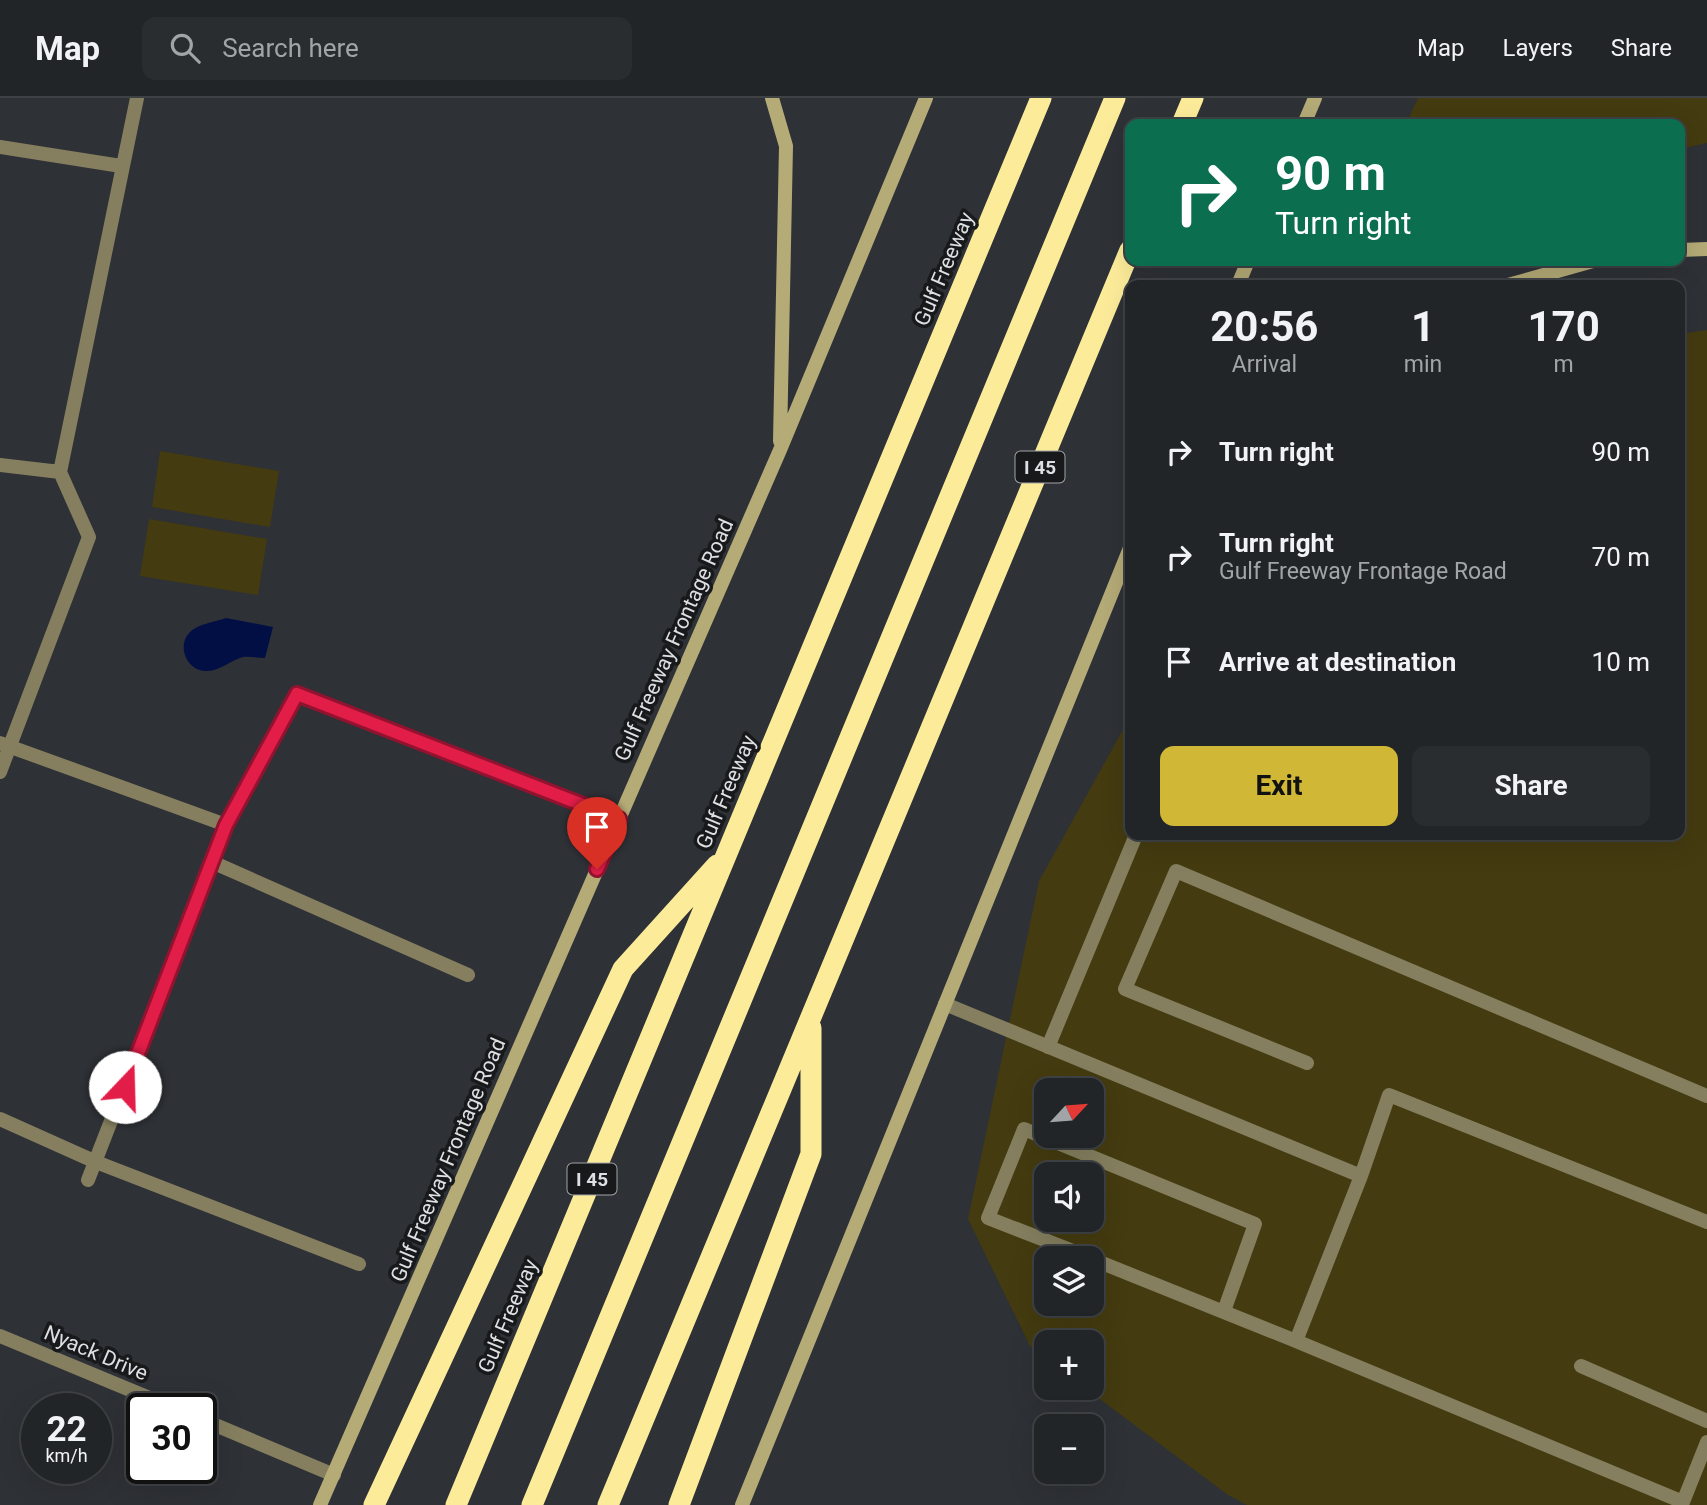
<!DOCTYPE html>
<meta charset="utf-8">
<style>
:root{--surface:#222528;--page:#2a2d30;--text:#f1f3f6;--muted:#a2a5a8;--line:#3f4245;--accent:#d0b736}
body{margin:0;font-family:Roboto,sans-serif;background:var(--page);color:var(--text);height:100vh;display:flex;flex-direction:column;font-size:26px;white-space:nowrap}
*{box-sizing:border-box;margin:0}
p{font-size:23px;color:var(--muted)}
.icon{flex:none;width:38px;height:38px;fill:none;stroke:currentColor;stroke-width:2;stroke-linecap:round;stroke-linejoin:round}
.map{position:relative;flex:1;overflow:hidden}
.sheet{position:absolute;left:1125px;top:182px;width:560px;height:560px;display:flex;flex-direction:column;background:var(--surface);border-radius:14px;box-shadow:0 7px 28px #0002,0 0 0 2px var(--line)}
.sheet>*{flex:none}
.guide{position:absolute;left:1125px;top:21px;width:560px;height:147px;border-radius:14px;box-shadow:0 7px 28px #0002,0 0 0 2px var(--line);background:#0b6e4f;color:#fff;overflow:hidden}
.needle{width:46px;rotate:64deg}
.buttons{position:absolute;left:1034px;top:980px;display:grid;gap:14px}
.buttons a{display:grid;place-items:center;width:70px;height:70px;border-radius:14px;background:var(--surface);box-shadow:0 7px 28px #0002,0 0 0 2px var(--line);font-size:35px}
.speed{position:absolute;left:21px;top:1295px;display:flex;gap:14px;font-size:35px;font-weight:700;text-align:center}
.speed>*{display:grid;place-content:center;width:91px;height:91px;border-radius:50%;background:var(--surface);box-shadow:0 7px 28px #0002,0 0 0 2px var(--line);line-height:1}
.speed small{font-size:18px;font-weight:400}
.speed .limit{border:4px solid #111;border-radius:10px;background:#fff;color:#111}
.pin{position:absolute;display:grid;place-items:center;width:60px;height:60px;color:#fff;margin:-72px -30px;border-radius:50% 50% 50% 0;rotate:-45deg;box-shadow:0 0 7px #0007}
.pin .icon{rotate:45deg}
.me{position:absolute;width:77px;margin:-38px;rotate:21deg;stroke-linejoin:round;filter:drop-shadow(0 0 5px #0008)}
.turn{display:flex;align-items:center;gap:24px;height:147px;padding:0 35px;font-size:32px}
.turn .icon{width:91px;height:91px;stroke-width:2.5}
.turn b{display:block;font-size:49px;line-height:60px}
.eta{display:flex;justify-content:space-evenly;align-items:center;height:119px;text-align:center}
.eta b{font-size:42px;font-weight:700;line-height:49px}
.cta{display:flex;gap:14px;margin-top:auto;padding:14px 35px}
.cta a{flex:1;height:80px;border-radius:14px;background:var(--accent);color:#111;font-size:28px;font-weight:700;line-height:80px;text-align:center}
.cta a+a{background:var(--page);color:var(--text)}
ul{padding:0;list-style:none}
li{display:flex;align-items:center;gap:21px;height:105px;padding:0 35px}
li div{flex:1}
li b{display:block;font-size:26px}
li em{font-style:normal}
header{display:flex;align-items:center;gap:42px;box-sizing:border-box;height:98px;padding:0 35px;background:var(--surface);border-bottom:2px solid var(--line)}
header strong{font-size:33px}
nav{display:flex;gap:38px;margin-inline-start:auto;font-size:24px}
.search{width:490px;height:63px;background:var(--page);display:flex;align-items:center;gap:18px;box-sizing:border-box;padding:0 24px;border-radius:14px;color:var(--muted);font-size:26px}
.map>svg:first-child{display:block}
.green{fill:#443b10;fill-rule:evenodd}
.water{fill:#010f45}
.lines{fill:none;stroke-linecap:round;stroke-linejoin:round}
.lane{stroke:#857f5f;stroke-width:14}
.street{stroke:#857f5f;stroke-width:14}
.secondary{stroke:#b5ab77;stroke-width:14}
.highway{stroke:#fcec9a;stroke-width:21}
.route-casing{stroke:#92132f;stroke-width:18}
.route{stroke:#e11d48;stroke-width:12}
.labels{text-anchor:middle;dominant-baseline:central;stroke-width:7;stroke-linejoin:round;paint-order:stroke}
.shield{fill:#17191b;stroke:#a2a4a7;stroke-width:2}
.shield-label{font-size:19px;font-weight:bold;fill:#dddfe3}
.street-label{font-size:21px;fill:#dddfe3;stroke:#17191b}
</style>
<header>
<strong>Map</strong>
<div class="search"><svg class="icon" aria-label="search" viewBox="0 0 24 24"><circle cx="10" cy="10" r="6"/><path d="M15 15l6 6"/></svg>Search here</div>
<nav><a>Map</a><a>Layers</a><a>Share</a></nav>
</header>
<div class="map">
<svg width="1707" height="1407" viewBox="0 0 1707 1407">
<rect width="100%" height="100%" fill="#2e3136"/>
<!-- green -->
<path class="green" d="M1418 0H1707V45L1680 51V26H1406Z
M1707 232V1407H1247L1228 1397 1085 1290H1092V1244H1046V1260L1030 1248 968 1121 1039 783 1130 619V737H1680V236ZM1046 992H1092V1038H1046ZM1046 1076H1092V1122H1046ZM1046 1160H1092V1206H1046Z
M160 353 279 373 270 429 152 409Z
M149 421 267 441 258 497 140 478Z"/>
<!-- water -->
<path class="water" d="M226 520 273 529 265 560C258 560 250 558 243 559 231 562 220 573 207 573 187 574 176 548 190 534 198 526 215 524 226 520Z"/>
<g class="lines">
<!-- lane -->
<path class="lane" d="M0 49 121 68
M0 367 60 374
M0 645 226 727
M0 674 89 439 60 374 137 0
M212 764 468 877
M945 906 1361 1078 1296 1243 1092 1161
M1048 949 1136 737
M1307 965 1125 891 1176 773 1707 998
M0 1021 96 1064 359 1166
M1361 1078 1389 997 1707 1124
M1091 1160 988 1120 1024 1031 1255 1126 1224 1213
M1296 1243 1683 1404 1707 1344
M1581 1268 1707 1323"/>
<!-- street -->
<path class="street" d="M88 1082 226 727 297 596 619 721
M0 1238 176 1311
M201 1321 334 1377"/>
<!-- secondary -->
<path class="secondary" d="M772 0 786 48 780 343
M1304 26 1315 0
M1680 152 1707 151
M1238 187 1248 163
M1508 187 1593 163
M320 1407 780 352 926 0
M742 1407 1130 450"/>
<!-- highway -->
<path class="highway" d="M1182 26 1193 0
M374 1407 623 871 717 767
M456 1407 1041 0
M532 1407 1115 0
M608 1407 1130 152
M679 1407 811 1056V930"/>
</g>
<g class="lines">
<!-- route casing -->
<g class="route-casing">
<path id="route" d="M125 989 226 727 297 596 619 721 597 771"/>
</g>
<!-- route -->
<use href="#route" class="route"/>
</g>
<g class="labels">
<!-- shield labels -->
<g class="shield">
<rect x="1015.5" y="353.5" width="49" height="31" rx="5"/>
<rect x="567.5" y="1065.5" width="49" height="31" rx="5"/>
</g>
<g class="shield-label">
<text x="1040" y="369">I 45</text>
<text x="592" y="1081">I 45</text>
</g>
<!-- street labels -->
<g class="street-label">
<text transform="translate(944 171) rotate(-67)">Gulf Freeway</text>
<text transform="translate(674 542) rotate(-66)">Gulf Freeway Frontage Road</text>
<text transform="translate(726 694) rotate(-67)">Gulf Freeway</text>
<text transform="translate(448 1062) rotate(-67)">Gulf Freeway Frontage Road</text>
<text transform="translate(508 1218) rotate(-67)">Gulf Freeway</text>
<text transform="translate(96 1255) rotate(23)">Nyack Drive</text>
</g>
</g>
</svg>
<div class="buttons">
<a><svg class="needle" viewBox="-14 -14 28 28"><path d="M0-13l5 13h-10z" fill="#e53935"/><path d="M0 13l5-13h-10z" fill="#a2a5a8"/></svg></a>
<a><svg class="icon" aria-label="sound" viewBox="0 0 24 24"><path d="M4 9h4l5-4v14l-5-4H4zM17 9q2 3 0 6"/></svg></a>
<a><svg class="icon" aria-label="layers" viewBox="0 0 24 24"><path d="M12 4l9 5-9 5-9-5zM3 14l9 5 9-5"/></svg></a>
<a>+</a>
<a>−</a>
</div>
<div class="speed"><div>22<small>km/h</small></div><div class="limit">30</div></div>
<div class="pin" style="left:597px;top:771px;background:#d93025"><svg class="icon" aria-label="arrive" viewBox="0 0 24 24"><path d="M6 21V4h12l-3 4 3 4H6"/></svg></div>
<svg class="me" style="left:125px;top:989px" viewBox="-20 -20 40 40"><circle r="19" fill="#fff"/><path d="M0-13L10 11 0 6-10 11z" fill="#e11d48"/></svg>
<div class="guide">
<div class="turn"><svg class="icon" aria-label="right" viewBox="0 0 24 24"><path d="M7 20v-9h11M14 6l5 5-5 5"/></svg><div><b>90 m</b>Turn right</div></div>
</div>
<section class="sheet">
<div class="eta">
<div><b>20:56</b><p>Arrival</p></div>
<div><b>1</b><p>min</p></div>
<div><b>170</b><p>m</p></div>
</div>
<ul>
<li><svg class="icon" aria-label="right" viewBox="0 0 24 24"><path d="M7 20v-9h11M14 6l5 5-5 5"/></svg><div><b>Turn right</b></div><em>90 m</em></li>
<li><svg class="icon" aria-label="right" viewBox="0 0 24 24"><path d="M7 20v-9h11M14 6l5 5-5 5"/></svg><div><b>Turn right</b><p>Gulf Freeway Frontage Road</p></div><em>70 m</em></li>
<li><svg class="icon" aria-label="arrive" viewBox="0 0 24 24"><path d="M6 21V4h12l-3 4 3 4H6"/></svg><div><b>Arrive at destination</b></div><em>10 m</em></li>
</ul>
<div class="cta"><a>Exit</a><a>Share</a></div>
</section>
</div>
